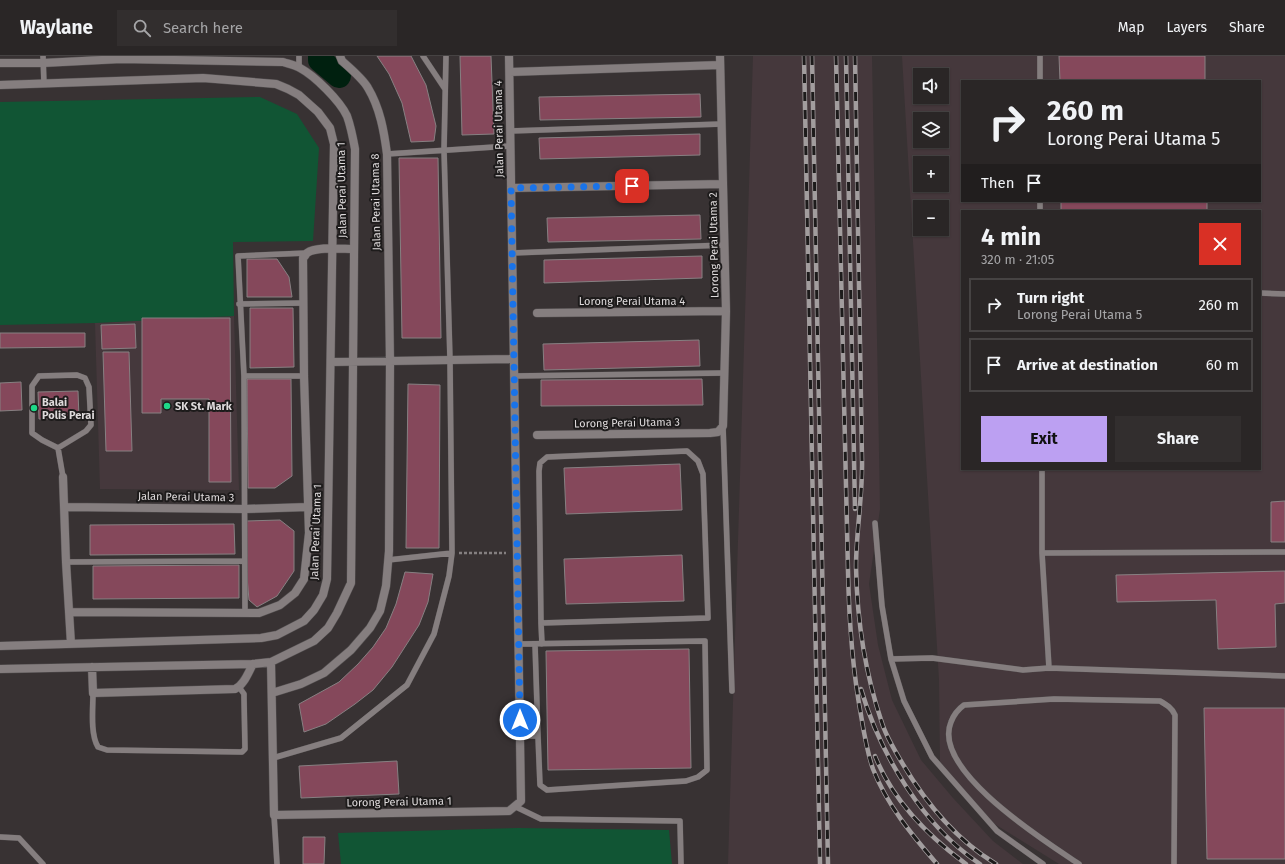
<!DOCTYPE html>
<meta charset="utf-8">
<style>
:root{--surface:#2a2626;--page:#322e2e;--text:#f1f3f6;--muted:#a5a5a7;--line:#464343;--accent:#bca0f2}
body{margin:0;font-family:"Fira Sans",sans-serif;background:var(--page);color:var(--text);height:100vh;display:flex;flex-direction:column;font-size:15px;white-space:nowrap}
*{box-sizing:border-box;margin:0}
p{font-size:13px;color:var(--muted)}
.icon{flex:none;width:22px;height:22px;fill:none;stroke:currentColor;stroke-width:2;stroke-linecap:round;stroke-linejoin:round}
.map{position:relative;flex:1;overflow:hidden}
.panel{position:absolute;left:961px;top:154px;width:300px;height:260px;display:flex;flex-direction:column;background:var(--surface);border-radius:0px;box-shadow:0 1px 3px #0004,0 0 0 1px var(--line)}
.panel>*{flex:none}
.hud{position:absolute;left:961px;top:24px;width:300px;height:122px;border-radius:0px;box-shadow:0 1px 3px #0004,0 0 0 1px var(--line);background:#2a2626;color:var(--text);overflow:hidden}
.tools{position:absolute;left:913px;top:12px;display:grid;gap:8px}
.tools a{display:grid;place-items:center;width:36px;height:36px;border-radius:0px;background:var(--surface);box-shadow:0 1px 3px #0004,0 0 0 1px var(--line);font-size:20px}
.pin{position:absolute;display:grid;place-items:center;width:34px;height:34px;color:#fff;margin:-17px;border-radius:8px;box-shadow:0 2px 6px #0006}
.me{position:absolute;width:44px;margin:-22px;rotate:0deg;stroke-linejoin:round;filter:drop-shadow(0 0 3px #0008)}
.turn{display:flex;align-items:center;gap:14px;height:84px;padding:0 20px;font-size:18px}
.turn .icon{width:52px;height:52px;stroke-width:2.5}
.turn b{display:block;font-size:28px;line-height:34px}
.then{display:flex;align-items:center;height:38px;padding:0 20px;background:#0003;gap:8px;font-size:15px}
.round{display:grid;place-items:center;flex:none;width:42px;height:42px;border-radius:0px;background:var(--page)}
.overview{display:flex;align-items:center;justify-content:space-between;height:68px;padding:0 20px}
h1{font-size:24px;font-weight:700;line-height:30px}
.primary-button{display:flex;gap:8px;margin-top:auto;padding:8px 20px}
.primary-button a{flex:1;height:46px;border-radius:0px;background:var(--accent);color:#111;font-size:16px;font-weight:700;line-height:46px;text-align:center}
.primary-button a+a{background:var(--page);color:var(--text)}
ul{padding:0;list-style:none}
li{display:flex;align-items:center;gap:12px;height:54px;margin:0 8px 6px;padding:0 12px;border:2px solid var(--line);border-radius:0px}
li div{flex:1}
li b{display:block;font-size:15px}
li em{font-style:normal}
header{display:flex;align-items:center;gap:24px;box-sizing:border-box;height:56px;padding:0 20px;background:var(--surface);border-bottom:1px solid var(--line)}
header strong{font-size:19px}
nav{display:flex;gap:22px;margin-inline-start:auto;font-size:14px}
.search{width:280px;height:36px;background:var(--page);display:flex;align-items:center;gap:10px;box-sizing:border-box;padding:0 14px;border-radius:0px;color:var(--muted);font-size:15px}
.map>svg:first-child{display:block}
.built{fill:#45383c;fill-rule:evenodd}
.green{fill:#115534}
.lines{fill:none;stroke-linecap:round;stroke-linejoin:round}
.river{stroke:#00200f;stroke-width:24}
.building{fill:#85485b;stroke:#878082}
.service-casing{stroke:#545051;stroke-width:6}
.minor-casing{stroke:#545051;stroke-width:9}
.path{stroke:#847f80;stroke-width:2.5;stroke-dasharray:3 2;stroke-linecap:butt}
.service{stroke:#857e7f;stroke-width:5.5}
.minor{stroke:#857e7f;stroke-width:8}
.rail-casing{stroke:#a29d9e;stroke-width:4.5}
.rail{stroke:#1d1b1b;stroke-width:3;stroke-dasharray:9;stroke-linecap:butt}
.route{stroke:#1a73e8;stroke-width:7;stroke-dasharray:0 12.6}
.poi-dot{fill:#1ed888;stroke:#1d1b1b;stroke-width:1.5}
.labels{text-anchor:middle;dominant-baseline:central;stroke-width:4;stroke-linejoin:round;paint-order:stroke}
.street-label{font-size:11px;fill:#dedadb;stroke:#1d1b1b}
.poi-label{font-size:11px;font-weight:bold;fill:#dedadb;stroke:#1d1b1b;text-anchor:start}
</style>
<header>
<strong>Waylane</strong>
<div class="search"><svg class="icon" aria-label="search" viewBox="0 0 24 24"><circle cx="10" cy="10" r="6"/><path d="M15 15l6 6"/></svg>Search here</div>
<nav><a>Map</a><a>Layers</a><a>Share</a></nav>
</header>
<div class="map">
<svg width="1285" height="808" viewBox="0 0 1285 808">
<rect width="100%" height="100%" fill="#383233"/>
<!-- built -->
<path class="built" d="M753 0H872L880 453 869 528 878 589 892 644 921 704 953 742 993 785 1023 808H728Z
M902 0H1285V808H1059L993 767 940 707 939 624ZM920 19H942V41H920ZM962 25H1260V145H962ZM920 63H942V85H920ZM920 107H942V129H920ZM920 151H942V173H920ZM962 155H1260V413H962Z
M234 260 239 434 100 433 95 267Z"/>
<!-- green -->
<path class="green" d="M260 41 297 58 319 92 313 185 233 186 234 260 95 267 0 269V46Z
M518 772 669 774 672 808H341L338 777Z"/>
<g class="lines">
<!-- river -->
<path class="river" d="M320 0V4L339 20"/>
</g>
<!-- building -->
<path class="building" d="M377 0H411L426 29 436 70 434 85 411 86 402 47 389 18Z
M460 0H491L494 78 462 79Z
M1059 0H1205V25H1060Z
M700 38 701 61 540 64 539 41Z
M700 78V99L540 103 539 82Z
M399 102H438L441 282H402Z
M1061 145H1207V155H1061Z
M700 159 701 183 548 186 547 162Z
M702 200V222L544 227V204Z
M247 203H277L289 221 292 241H247Z
M250 252H293L294 311 250 312Z
M142 262H230L231 426H209V343H161V357H142Z
M135 268 136 292 102 293 101 269Z
M0 277H85V291L0 292Z
M699 284 700 310 544 314 543 288Z
M103 296H129L132 395H106Z
M247 323H291L292 420 275 432H248Z
M702 323 703 349 541 350V324Z
M21 326 22 354 0 355V327Z
M408 328 440 329 439 492H406Z
M78 335 79 362 39 363 38 336Z
M680 408 682 454 566 458 564 412Z
M1285 445V486H1271V446Z
M280 464 294 475V515L277 540 257 551 249 544 246 509V465Z
M234 468 235 498 90 499V469Z
M682 499 684 545 566 548 564 503Z
M239 509V542L93 543V510Z
M1285 515V547L1275 548 1276 591 1218 593 1216 544 1117 546 1116 519Z
M405 516 433 518 428 546 419 569 392 611 373 634 355 648 326 668 304 676 299 648 339 626 358 608 373 591 386 572 396 548Z
M689 593 691 712 548 714 546 595Z
M1204 652H1285V803H1207Z
M397 705 399 738 301 742 299 710Z
M303 781H325L324 808H303Z"/>
<g class="lines">
<!-- service casing -->
<g class="service-casing">
<path id="service" d="M43 0 44 28
M423 0 445 33
M1040 0V25
M299 11V0
M510 75 722 68
M387 98 511 90
M1040 145V155
M512 197 725 189
M1260 237 1285 238
M239 248 304 247
M77 319 85 322 89 331 91 369 86 375 58 392 42 384 32 377V330L39 320Z
M244 320H304
M514 320 724 317
M723 370 732 635
M58 392 63 421
M875 467 882 550 891 603 904 645 932 701 997 775 1043 808
M1042 497 1285 496
M388 504 452 497
M66 506 244 505
M245 557 244 320 238 200 307 197
M541 567 708 562 703 418 698 405 687 395 547 401 540 407 539 415 541 567 542 588
M519 588 705 585 707 714 698 721 686 725 547 734 540 729 538 680
M891 603 932 602 1023 614 1049 612 1042 497V413
M1049 612 1285 620
M93 637C93 652 90 678 98 691L107 694 242 696 245 693 244 642V638L239 631
M520 680H538L535 588
M273 702 341 682 407 629 434 578 449 520 452 497 450 304 444 94 446 0
M514 750 541 763 680 765 681 808
M274 759 277 808
M0 781 19 782 43 808
M1079 808C1045 785 931 714 951 666 954 658 957 654 964 649L1054 643 1160 645C1167 649 1172 652 1175 659L1174 808"/>
</g>
<!-- minor casing -->
<g class="minor-casing">
<path id="minor" d="M0 7H43L121 3 283 6C289 8 295 9 300 12 315 20 340 45 347 60 351 71 353 82 355 93L351 527 337 557 328 572 314 585 271 606 253 608 0 613
M510 16 720 9
M0 29 203 22 276 28 288 33 299 39 318 56 330 72 334 88 327 523 323 539 314 554 304 565 277 579 261 582 0 590
M511 132 723 128
M537 257 726 255
M331 306 514 303
M537 379 710 377 718 376 723 370 726 255 720 0
M63 421 66 506 71 588
M65 451 244 453 308 451
M69 556 259 557 280 549 295 537 304 523 309 477 304 320 303 202C304 202 306 198 307 197 316 190 342 193 354 193
M271 606 274 759 509 755 521 745 509 0
M92 611 93 637 235 633C244 629 248 617 253 608
M272 637 301 628 324 617 351 594 370 572 380 555 386 530 389 495 390 306 387 98C384 75 380 52 368 32 363 23 350 12 342 5L340 0"/>
</g>
<!-- path -->
<path class="path" d="M459 497H506"/>
<!-- service -->
<use href="#service" class="service"/>
<!-- minor -->
<use href="#minor" class="minor"/>
<!-- rail casing -->
<g class="rail-casing">
<path id="rail" d="M804 0 820 808
M812 0 828 808
M836 0 848 515C849 563 852 611 861 659 864 677 867 696 873 713 887 749 912 779 937 808
M846 0 855 453
M855 0C857 134 860 269 862 403 863 439 856 475 856 511 857 563 865 617 882 667 886 680 894 693 901 705 925 746 955 783 996 808
M861 633C880 698 923 770 980 808
M875 700C893 745 928 780 966 808"/>
</g>
<!-- rail -->
<use href="#rail" class="rail"/>
</g>
<g class="lines">
<!-- route -->
<path class="route" d="M520 664 511 132 632 130"/>
</g>
<!-- markers -->
<g class="poi-dot">
<circle cx="167" cy="350" r="4"/>
<circle cx="34" cy="352" r="4"/>
</g>
<g class="labels">
<!-- street labels -->
<g class="street-label">
<text transform="translate(499 73) rotate(-91)">Jalan Perai Utama 4</text>
<text transform="translate(342 134) rotate(-91)">Jalan Perai Utama 1</text>
<text transform="translate(376 146) rotate(-91)">Jalan Perai Utama 8</text>
<text transform="translate(714 189) rotate(-91)">Lorong Perai Utama 2</text>
<text x="632" y="245">Lorong Perai Utama 4</text>
<text transform="translate(627 367) rotate(-1)">Lorong Perai Utama 3</text>
<text transform="translate(186 441) rotate(1)">Jalan Perai Utama 3</text>
<text transform="translate(316 476) rotate(-88)">Jalan Perai Utama 1</text>
<text transform="translate(399 746) rotate(-1)">Lorong Perai Utama 1</text>
</g>
<!-- poi labels -->
<g class="poi-label">
<text x="42" y="346">Balai<tspan x="42" dy="13">Polis Perai</tspan></text>
<text x="175" y="350">SK St. Mark</text>
</g>
</g>
</svg>
<div class="tools">
<a><svg class="icon" aria-label="sound" viewBox="0 0 24 24"><path d="M4 9h4l5-4v14l-5-4H4zM17 9q2 3 0 6"/></svg></a>
<a><svg class="icon" aria-label="layers" viewBox="0 0 24 24"><path d="M12 4l9 5-9 5-9-5zM3 14l9 5 9-5"/></svg></a>
<a>+</a>
<a>−</a>
</div>
<div class="pin" style="left:632px;top:130px;background:#d93025"><svg class="icon" aria-label="arrive" viewBox="0 0 24 24"><path d="M6 21V4h12l-3 4 3 4H6"/></svg></div>
<svg class="me" style="left:520px;top:664px" viewBox="-20 -20 40 40"><circle r="17" fill="#1a73e8" stroke="#fff" stroke-width="3"/><path d="M0-11L8 9 0 5-8 9z" fill="#fff"/></svg>
<div class="hud">
<div class="turn"><svg class="icon" aria-label="right" viewBox="0 0 24 24"><path d="M7 20v-9h11M14 6l5 5-5 5"/></svg><div><b>260 m</b>Lorong Perai Utama 5</div></div>
<div class="then">Then<svg class="icon" aria-label="arrive" viewBox="0 0 24 24"><path d="M6 21V4h12l-3 4 3 4H6"/></svg></div>
</div>
<section class="panel">
<div class="overview"><div><h1>4 min</h1><p>320 m · 21:05</p></div><a class="round" style="background:#d93025;color:#fff"><svg class="icon" aria-label="close" viewBox="0 0 24 24"><path d="M6 6l12 12M18 6L6 18"/></svg></a></div>
<ul>
<li><svg class="icon" aria-label="right" viewBox="0 0 24 24"><path d="M7 20v-9h11M14 6l5 5-5 5"/></svg><div><b>Turn right</b><p>Lorong Perai Utama 5</p></div><em>260 m</em></li>
<li><svg class="icon" aria-label="arrive" viewBox="0 0 24 24"><path d="M6 21V4h12l-3 4 3 4H6"/></svg><div><b>Arrive at destination</b></div><em>60 m</em></li>
</ul>
<div class="primary-button"><a>Exit</a><a>Share</a></div>
</section>
</div>
